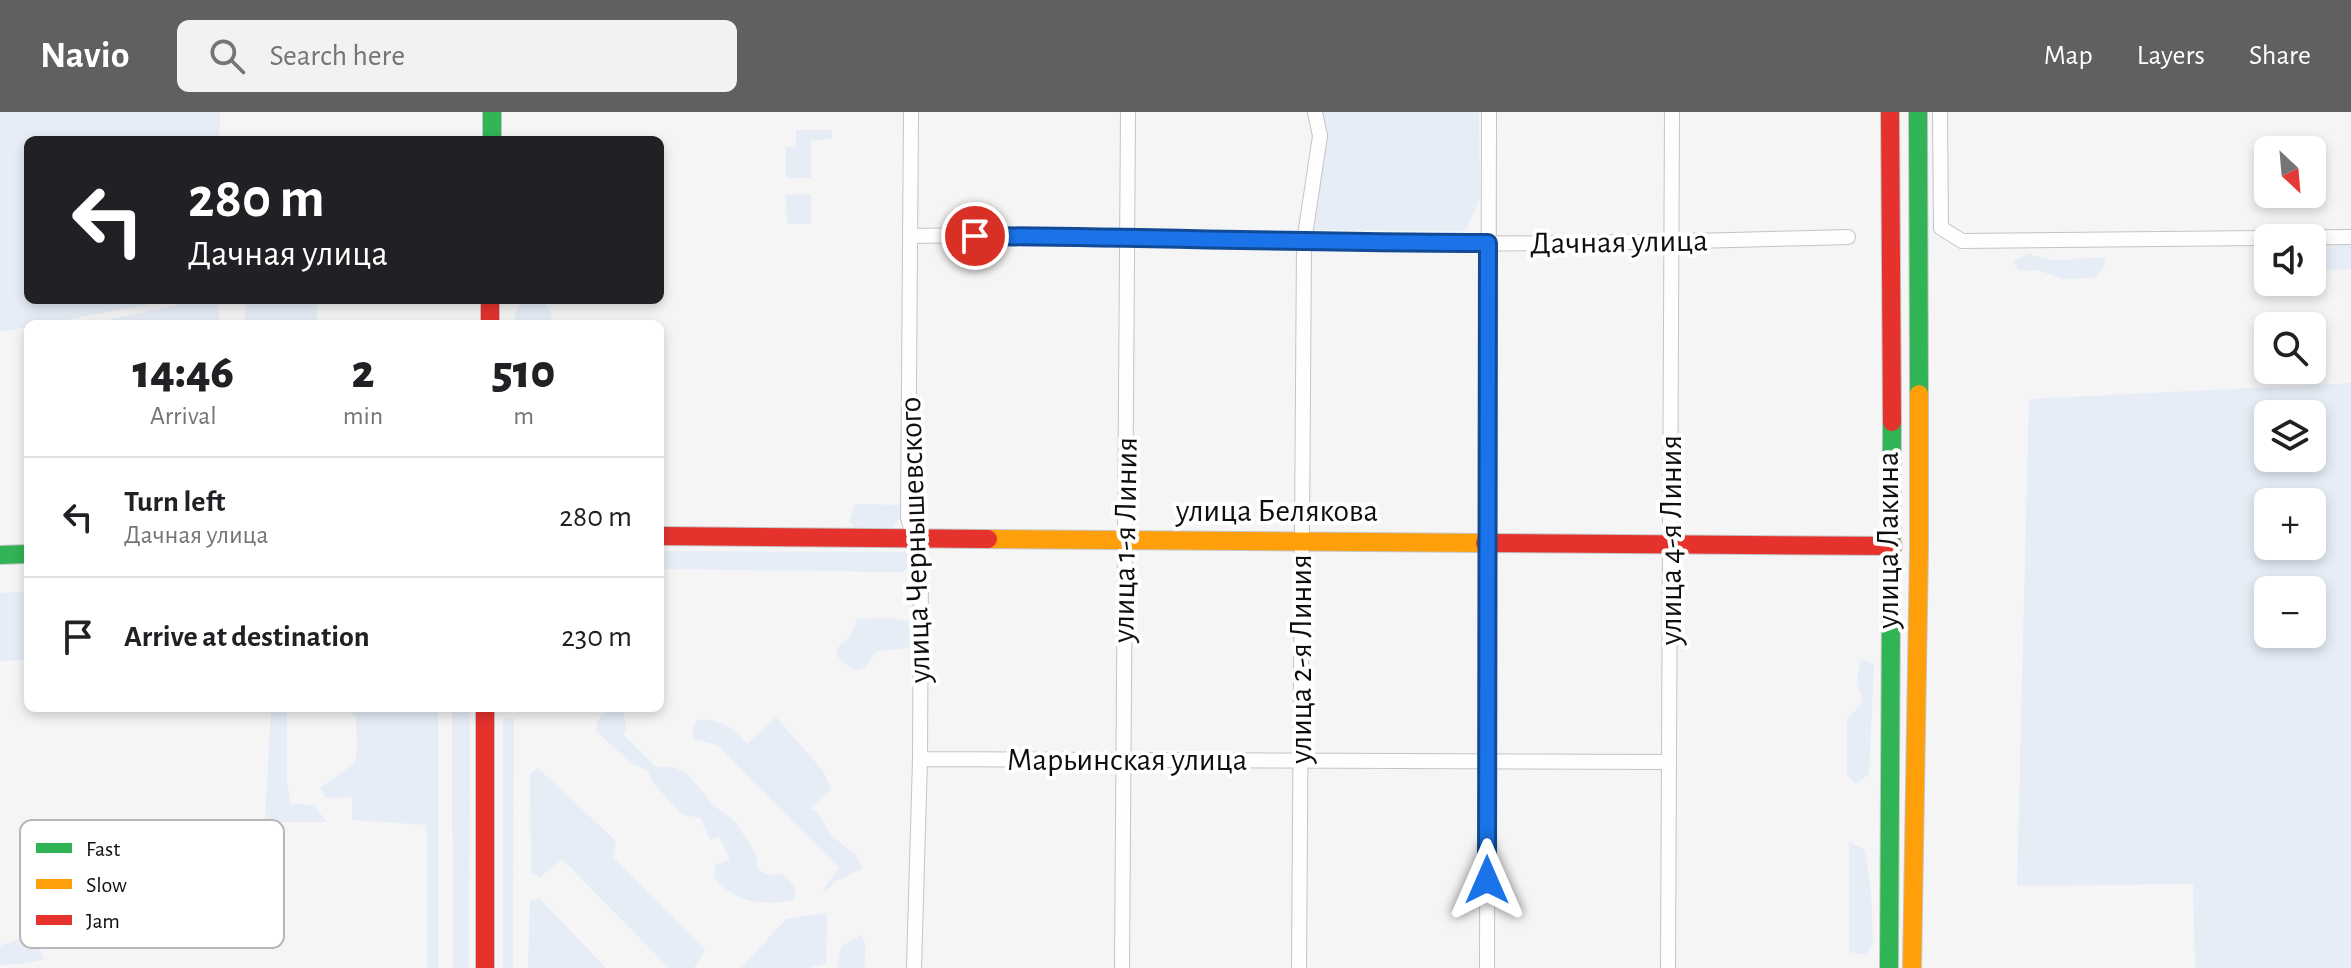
<!DOCTYPE html>
<meta charset="utf-8">
<style>
:root{--surface:#fff;--page:#f2f2f2;--text:#202124;--muted:#757577;--line:#e0e0e0;--accent:#606060}
body{margin:0;font-family:"Alegreya Sans",sans-serif;background:var(--page);color:var(--text);height:100vh;display:flex;flex-direction:column;font-size:30px;white-space:nowrap}
*{box-sizing:border-box;margin:0}
p{font-size:26px;color:var(--muted)}
.icon{flex:none;width:44px;height:44px;fill:none;stroke:currentColor;stroke-width:2;stroke-linecap:round;stroke-linejoin:round}
.map{position:relative;flex:1;overflow:hidden}
.details{position:absolute;left:24px;top:208px;width:640px;height:392px;display:flex;flex-direction:column;background:var(--surface);border-radius:12px;box-shadow:0 4px 12px #0003}
.details>*{flex:none}
.guide{position:absolute;left:24px;top:24px;width:640px;height:168px;border-radius:12px;box-shadow:0 4px 12px #0003;background:#202124;color:#fff;overflow:hidden}
.needle{width:52px;rotate:154deg}
.fabs{position:absolute;left:2254px;top:24px;display:grid;gap:16px}
.fabs a{display:grid;place-items:center;width:72px;height:72px;border-radius:12px;background:var(--surface);box-shadow:0 4px 12px #0003;font-size:40px}
.pin{position:absolute;display:grid;place-items:center;width:68px;height:68px;color:#fff;margin:-34px;border:4px solid #fff;border-radius:50%;box-shadow:0 2px 8px #0007}
.me{position:absolute;width:88px;margin:-44px;rotate:0deg;stroke-linejoin:round;filter:drop-shadow(0 0 6px #0008)}
.turn{display:flex;align-items:center;gap:28px;height:168px;padding:0 32px;font-size:36px}
.turn .icon{width:104px;height:104px;stroke-width:2.5}
.turn b{display:block;font-size:56px;line-height:68px}
.eta{display:flex;justify-content:space-evenly;align-items:center;height:136px;text-align:center}
.eta b{font-size:48px;font-weight:800;line-height:56px}
ul{padding:0;list-style:none}
li{display:flex;align-items:center;gap:24px;height:120px;padding:0 32px;border-top:2px solid var(--line)}
li div{flex:1}
li b{display:block;font-size:30px}
li em{font-style:normal}
header{display:flex;align-items:center;gap:48px;box-sizing:border-box;height:112px;padding:0 40px;background:var(--accent);color:#fff}
header strong{font-size:38px}
nav{display:flex;gap:44px;margin-inline-start:auto;font-size:28px}
.search{width:560px;height:72px;background:var(--page);display:flex;align-items:center;gap:20px;box-sizing:border-box;padding:0 28px;border-radius:12px;color:var(--muted);font-size:30px}
.map>svg:first-child{display:block}
.green{fill:#e6edf7;fill-rule:evenodd}
.lines{fill:none;stroke-linecap:round;stroke-linejoin:round}
.street-casing{stroke:#c4c4c4;stroke-width:16}
.fast-casing{stroke:#c4c4c4;stroke-width:20}
.slow-casing{stroke:#c4c4c4;stroke-width:20}
.jam-casing{stroke:#c4c4c4;stroke-width:20}
.street{stroke:#fefefe;stroke-width:14}
.fast{stroke:#30b455;stroke-width:18}
.slow{stroke:#ff9f0a;stroke-width:18}
.jam{stroke:#e5322d;stroke-width:18}
.route-casing{stroke:#114b97;stroke-width:20}
.route{stroke:#1a73e8;stroke-width:14}
.labels{text-anchor:middle;dominant-baseline:central;stroke-width:8;stroke-linejoin:round;paint-order:stroke}
.street-label{font-size:32px;fill:#0f0f10;stroke:#fff}
.key{fill:#fff;stroke:#b7b7b7;stroke-width:2}
.key-label{font-size:22px;fill:#0f0f10}
</style>
<header>
<strong>Navio</strong>
<div class="search"><svg class="icon" aria-label="search" viewBox="0 0 24 24"><circle cx="10" cy="10" r="6"/><path d="M15 15l6 6"/></svg>Search here</div>
<nav><a>Map</a><a>Layers</a><a>Share</a></nav>
</header>
<div class="map">
<svg width="2351" height="856" viewBox="0 0 2351 856">
<rect width="100%" height="100%" fill="#f5f5f5"/>
<!-- green -->
<path class="green" d="M0 0H220L219 28H28V188H171L45 212H28V215L0 220Z
M1319 0H1479L1480 85 1466 119 1313 118 1326 33Z
M796 18H832V27L811 28V66H786V35H796Z
M811 82V112H787L786 83Z
M2334 133H2351V157L2312 158V140Z
M2029 141C2052 154 2080 144 2106 146L2105 154 2094 166 2063 167 2037 158 2019 159 2013 150Z
M198 188H218L220 210 108 212V208Z
M245 188H317V212H245Z
M524 188H542L550 197 553 212H515V200Z
M2351 271V856H2195L2193 772 2017 774 2029 287ZM2268 302H2312V346H2268ZM2268 390H2312V434H2268ZM2268 478H2312V522H2268Z
M855 392 901 393 900 405 892 416H856L849 410Z
M660 439 910 440 915 452 902 460 660 457Z
M28 479V548L0 549V481Z
M894 506 910 510 914 519 909 535C890 543 878 528 866 555L854 559 838 545 836 537 850 525 857 507Z
M1860 547 1874 552 1869 662 1856 672 1847 663V607L1863 590 1857 570Z
M271 596H287V670L291 692 314 693 327 710H265Z
M341 596H438V856H427V713L352 708V685L325 686 320 676 354 652 357 640 356 604Z
M452 596H470L469 856H453Z
M611 596H622L627 618 623 622 655 654 675 656 687 661 714 694 734 708 756 742 758 758 769 763 782 762C791 769 797 775 795 787 767 795 732 791 714 764L716 753 730 748 719 724 710 728 701 706 682 703 655 673 647 658 631 651 595 618 598 608Z
M776 605 824 660 831 678 811 696 816 699 832 724 857 744 862 757 836 769 824 781 823 778 839 756 717 633 694 627 692 618 697 608C719 606 733 616 747 632Z
M503 606H514L513 856H503Z
M538 656 616 729 613 745 705 838 694 856H669L562 747 540 765 531 760 530 662Z
M1849 730 1865 738 1871 780 1873 832 1866 843 1849 840Z
M539 786 606 856H528L530 788Z
M827 801 826 851 809 856H741L786 807Z
M862 823 866 837 864 856H837L841 834Z
M19 827 39 837 45 847 22 852 0 853V834Z"/>
<g class="lines">
<!-- street casing -->
<g class="street-casing">
<path id="street" d="M911 0 908 406 921 449 920 647 914 856
M1940 0 1941 116 1962 129 2351 125
M910 124C1041 121 1172 128 1303 130 1485 134 1666 130 1848 125
M920 647 1669 650
M1122 856 1128 0
M1299 856 1304 130 1320 24 1315 0
M1487 856 1489 0
M1668 856 1672 0"/>
</g>
<!-- fast casing -->
<g class="fast-casing">
<path id="fast" d="M492 0V28
M1918 0 1919 282
M0 443 28 442
M1889 856 1892 310"/>
</g>
<!-- slow casing -->
<g class="slow-casing">
<path id="slow" d="M988 427 1485 431
M1912 856 1919 435V282"/>
</g>
<!-- jam casing -->
<g class="jam-casing">
<path id="jam" d="M1890 0 1892 310
M490 188V212
M660 424 988 427
M1485 431 1893 434
M485 596V856"/>
</g>
<!-- street -->
<use href="#street" class="street"/>
<!-- fast -->
<use href="#fast" class="fast"/>
<!-- slow -->
<use href="#slow" class="slow"/>
<!-- jam -->
<use href="#jam" class="jam"/>
</g>
<g class="lines">
<!-- route casing -->
<g class="route-casing">
<path id="route" d="M975 124C1146 125 1317 131 1488 131L1487 768"/>
</g>
<!-- route -->
<use href="#route" class="route"/>
</g>
<g class="labels">
<!-- street labels -->
<g class="street-label">
<text transform="translate(1619 130) rotate(-1)">Дачная улица</text>
<text x="1277" y="399">улица Белякова</text>
<text transform="translate(915 428) rotate(-92)">улица Чернышевского</text>
<text transform="translate(1125 428) rotate(-89)">улица 1-я Линия</text>
<text transform="translate(1671 428) rotate(-90)">улица 4-я Линия</text>
<text transform="translate(1888 428) rotate(-90)">улица Лакина</text>
<text transform="translate(1301 547) rotate(-90)">улица 2-я Линия</text>
<text x="1127" y="648">Марьинская улица</text>
</g>
</g>
<!-- legend -->
<rect x="20" y="708" width="264" height="128" rx="12" class="key"/>
<rect x="36" y="731" width="36" height="10" fill="#30b455"/>
<rect x="36" y="767" width="36" height="10" fill="#ff9f0a"/>
<rect x="36" y="803" width="36" height="10" fill="#e5322d"/>
<g class="key-label">
<text x="86" y="744">Fast</text>
<text x="86" y="780">Slow</text>
<text x="86" y="816">Jam</text>
</g>
</svg>
<div class="fabs">
<a><svg class="needle" viewBox="-14 -14 28 28"><path d="M0-13l5 13h-10z" fill="#e53935"/><path d="M0 13l5-13h-10z" fill="#757577"/></svg></a>
<a><svg class="icon" aria-label="sound" viewBox="0 0 24 24"><path d="M4 9h4l5-4v14l-5-4H4zM17 9q2 3 0 6"/></svg></a>
<a><svg class="icon" aria-label="search" viewBox="0 0 24 24"><circle cx="10" cy="10" r="6"/><path d="M15 15l6 6"/></svg></a>
<a><svg class="icon" aria-label="layers" viewBox="0 0 24 24"><path d="M12 4l9 5-9 5-9-5zM3 14l9 5 9-5"/></svg></a>
<a>+</a>
<a>−</a>
</div>
<div class="pin" style="left:975px;top:124px;background:#d93025"><svg class="icon" aria-label="arrive" viewBox="0 0 24 24"><path d="M6 21V4h12l-3 4 3 4H6"/></svg></div>
<svg class="me" style="left:1487px;top:768px" viewBox="-20 -20 40 40"><path d="M0-17L14 15 0 8-14 15z" fill="#1a73e8" stroke="#fff" stroke-width="4"/></svg>
<div class="guide">
<div class="turn"><svg class="icon" aria-label="left" viewBox="0 0 24 24"><path d="M17 20v-9H6M10 6l-5 5 5 5"/></svg><div><b>280 m</b>Дачная улица</div></div>
</div>
<section class="details">
<div class="eta">
<div><b>14:46</b><p>Arrival</p></div>
<div><b>2</b><p>min</p></div>
<div><b>510</b><p>m</p></div>
</div>
<ul>
<li><svg class="icon" aria-label="left" viewBox="0 0 24 24"><path d="M17 20v-9H6M10 6l-5 5 5 5"/></svg><div><b>Turn left</b><p>Дачная улица</p></div><em>280 m</em></li>
<li><svg class="icon" aria-label="arrive" viewBox="0 0 24 24"><path d="M6 21V4h12l-3 4 3 4H6"/></svg><div><b>Arrive at destination</b></div><em>230 m</em></li>
</ul>
</section>
</div>
